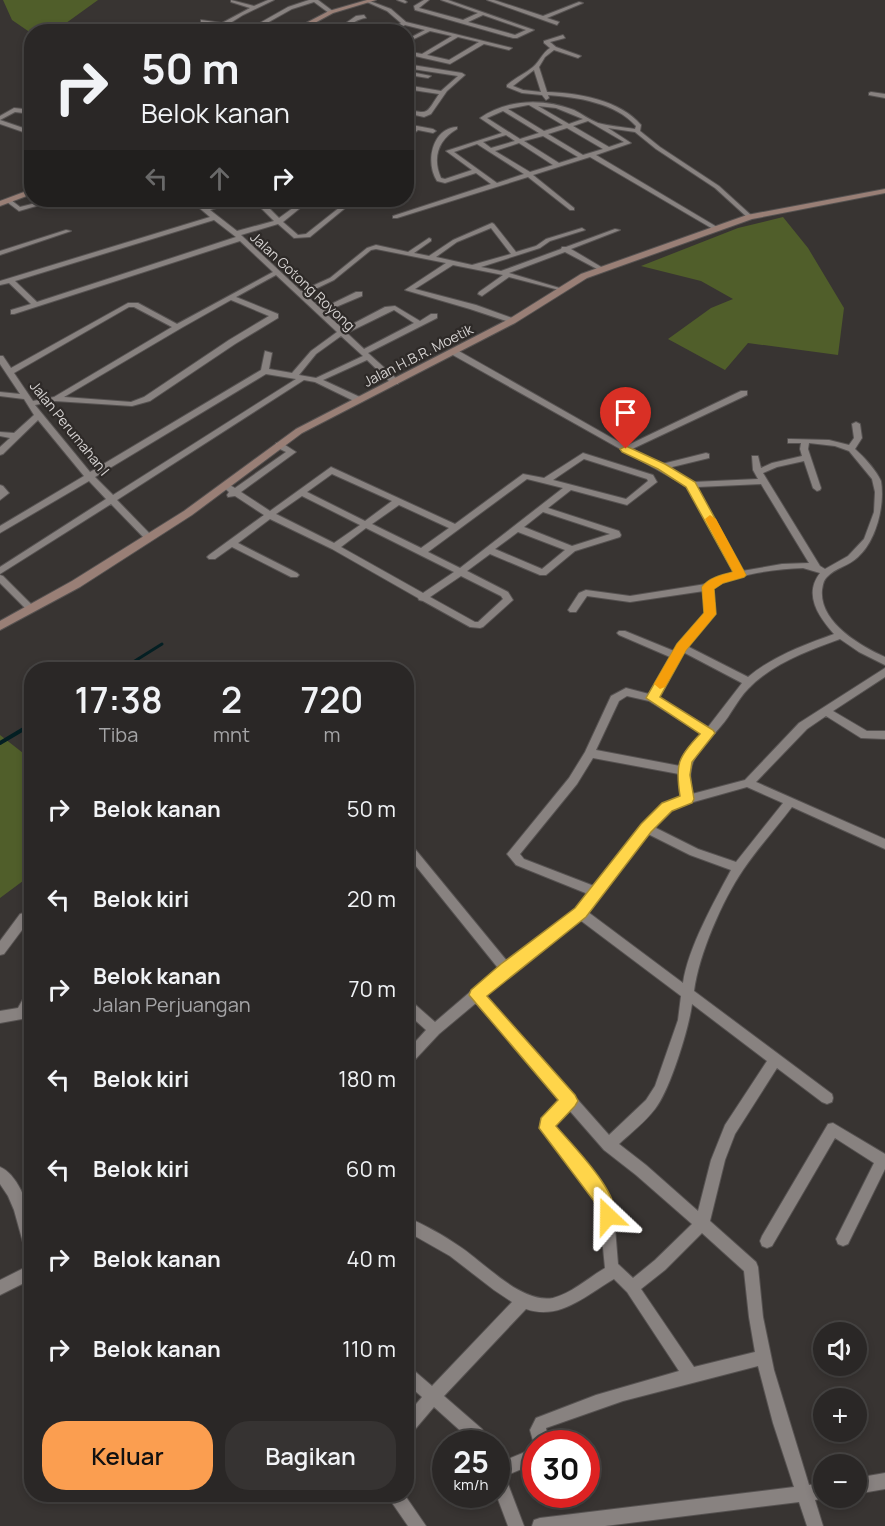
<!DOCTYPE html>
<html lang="id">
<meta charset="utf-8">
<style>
:root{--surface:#2a2726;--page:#363332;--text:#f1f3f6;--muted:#a5a5a7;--line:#464443;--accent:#fb9e50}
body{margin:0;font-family:Manrope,sans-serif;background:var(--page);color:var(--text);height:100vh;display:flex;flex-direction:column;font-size:22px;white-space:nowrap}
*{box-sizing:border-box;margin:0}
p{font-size:20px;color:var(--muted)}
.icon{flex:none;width:33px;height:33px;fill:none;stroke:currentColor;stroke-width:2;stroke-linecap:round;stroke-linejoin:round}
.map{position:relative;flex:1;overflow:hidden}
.side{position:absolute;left:24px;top:662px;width:390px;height:840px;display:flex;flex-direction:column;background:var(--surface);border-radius:24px;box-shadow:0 3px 9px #0003,0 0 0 2px var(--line)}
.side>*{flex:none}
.hud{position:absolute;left:24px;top:24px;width:390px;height:183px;border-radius:24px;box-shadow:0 3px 9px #0003,0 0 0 2px var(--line);background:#2a2726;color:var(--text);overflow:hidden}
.tools{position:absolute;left:813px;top:1322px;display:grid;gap:12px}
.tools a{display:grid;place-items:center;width:54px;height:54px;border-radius:50%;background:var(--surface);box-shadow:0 3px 9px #0003,0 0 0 2px var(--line);font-size:30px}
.speed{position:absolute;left:432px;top:1430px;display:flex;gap:12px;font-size:30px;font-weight:700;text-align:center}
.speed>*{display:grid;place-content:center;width:78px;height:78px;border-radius:50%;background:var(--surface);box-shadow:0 3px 9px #0003,0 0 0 2px var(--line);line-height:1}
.speed small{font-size:15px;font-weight:400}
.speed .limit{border:9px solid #d22;background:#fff;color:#111}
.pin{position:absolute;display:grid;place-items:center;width:51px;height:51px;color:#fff;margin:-62px -26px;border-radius:50% 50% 50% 0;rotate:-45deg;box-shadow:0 0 6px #0007}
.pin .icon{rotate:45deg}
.me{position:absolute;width:66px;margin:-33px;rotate:337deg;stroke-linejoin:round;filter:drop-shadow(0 0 4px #0008)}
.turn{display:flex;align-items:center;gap:21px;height:126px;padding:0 18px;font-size:27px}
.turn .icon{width:78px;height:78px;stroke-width:2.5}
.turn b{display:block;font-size:42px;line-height:51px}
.lanes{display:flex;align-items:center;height:57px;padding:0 18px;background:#0003;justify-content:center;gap:30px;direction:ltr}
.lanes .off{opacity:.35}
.eta{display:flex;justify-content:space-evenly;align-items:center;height:102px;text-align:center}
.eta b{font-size:36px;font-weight:600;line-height:42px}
.button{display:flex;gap:12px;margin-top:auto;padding:12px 18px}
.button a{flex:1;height:69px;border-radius:24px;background:var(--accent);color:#111;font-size:24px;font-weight:600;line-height:69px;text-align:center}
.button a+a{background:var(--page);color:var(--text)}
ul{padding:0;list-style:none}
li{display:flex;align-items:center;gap:18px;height:90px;padding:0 18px}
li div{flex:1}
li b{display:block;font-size:22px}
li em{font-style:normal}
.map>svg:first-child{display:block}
.green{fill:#505e2a}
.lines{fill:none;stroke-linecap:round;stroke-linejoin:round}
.stream-far1{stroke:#041f23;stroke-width:3}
.stream{stroke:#041f23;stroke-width:4}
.street-casing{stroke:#565251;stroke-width:2}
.secondary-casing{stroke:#565251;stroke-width:2}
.street{fill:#888280;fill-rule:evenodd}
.secondary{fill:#997f76;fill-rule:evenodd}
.route{fill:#ffd54a;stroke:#a68a30;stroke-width:1.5}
.slow{fill:#f59e0b}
.labels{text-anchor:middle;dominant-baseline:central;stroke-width:4.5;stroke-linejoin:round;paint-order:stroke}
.far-street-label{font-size:14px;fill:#d6d3d2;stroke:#2e2a28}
</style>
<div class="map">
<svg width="885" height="1526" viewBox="0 0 885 1526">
<rect width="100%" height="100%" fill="#383432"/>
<!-- green -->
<path class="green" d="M3 0H98L55 31 32 32 31 33 12 20Z
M783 217 808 248 844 308 838 355 748 343 725 370 668 339 711 308 733 299 701 281 641 266 738 228Z
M0 735 32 760 31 875 0 898Z"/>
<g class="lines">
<!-- stream-far1 -->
<path class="stream-far1" d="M122 669 162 644"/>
<!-- stream -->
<path class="stream" d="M0 743 32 724"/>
<!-- street casing -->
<g class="street-casing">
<path id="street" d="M231 0 254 6 268 0H274L243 15 216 32H210L218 26 201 22V20L222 23 250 8 231 2Z
M309 0H318L334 12 329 13 314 2 292 9 251 32H244L288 7Z
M367 0 391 9 406 22 512 48 509 50 484 44 450 64 406 54V51L422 54 452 36 430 31 406 43V40L425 30 405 25 393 32H386L401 23 387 11 367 2ZM458 37 479 42 449 60 427 55Z
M397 0H404L407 2 405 3Z
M424 0H429L419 8 463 20 478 13 441 0H448L534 30 517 38H513L415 10 414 6ZM483 15 526 30 515 35 468 22Z
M487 0H494L543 16 579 2 583 3 547 18 559 22 557 25Z
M364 15 366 18C353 19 345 32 333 32L356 16Z
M186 29 193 31V32H184Z
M563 35 565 38 550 42 556 47 581 56 578 58 554 50 545 57 539 67 547 92C578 93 620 100 641 125L640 131 660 147 719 186 752 216V218H748L715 188 656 149 635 132 608 128 631 143 596 155 717 227V229H713L590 157 533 175 574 208V210H570L528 177 397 218H393V216L491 184 476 173 445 183 437 181C425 163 432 128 457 127V129C438 140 432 158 441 178L445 179 472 170 446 151 502 133 480 118C507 99 543 98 574 110 582 114 590 120 598 123 609 126 623 127 635 129L636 126C616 103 577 97 548 95L549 98 546 100 542 95 522 93 507 87V85C515 78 526 73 533 67 540 61 542 53 550 48L544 43V41ZM534 70 541 92 523 90 513 86ZM528 105H529L563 125 544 131 508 109ZM538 106 556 108 583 119 569 124ZM503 111 539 133 520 139 487 118ZM588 121 624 142 609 147 573 126ZM567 128 603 149 583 155 548 134ZM506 135 515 141 491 148 483 142ZM543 136 578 157 559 163 524 141ZM519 143 553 165 530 172 495 151ZM477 144 524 174 497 183 454 152Z
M406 64 462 73 465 75 447 91 431 114 424 117 406 113V109C430 115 426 113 439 94L406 89V85L441 91 458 76 406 68Z
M411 72 431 76 428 78 409 75V73Z
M871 92 885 94V98L869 95V93Z
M409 94 414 95 406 102V96Z
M14 108 32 110V114L15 112 0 120V116Z
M0 120 32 131V135L0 124Z
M406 124 433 129 436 131 433 133 418 130 406 140V134L412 129 406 128Z
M7 200H11L20 207 48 200H57L19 211 7 202Z
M190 200H196L206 207 232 200H240L239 201 210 210 237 231 274 221 256 203 255 200H261L279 218 304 200H310L283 222 298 235 306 234 349 200H355L310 237 294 238 278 224 241 235 301 291 330 278 367 248 376 245 408 252 429 238 431 239V241L414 253 429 256 453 240 492 223 494 224 516 252 536 246 546 239 582 228 585 230 550 241 540 248 481 267 501 271 561 249 562 247H566L615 229 620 230 571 249 603 268V270H599L565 252 509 273 563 289V291L509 277 482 296 478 294 479 292 503 275 453 265 415 289 476 305 515 319 516 321 512 323 470 309 405 290 446 263 376 249 371 250 334 280 305 294 321 309 356 292H362V296L324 312 343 329 385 307 395 306 420 321 431 314H437V318L368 353 398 380V384H392L367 360 323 380 362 398V402H356L315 382 304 380 117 500 152 536V540H146L111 504 0 574V567L106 499 89 481 0 533V526L84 476 38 420 3 454 0 455V447L10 438 0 436V432L14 433 34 415 24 399 0 396V392L20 394 0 364V356H3L11 368 128 303H138L177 324 273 272 240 241 14 314H11V310L31 304 9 283 0 285V281L210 217ZM214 220 236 237 37 302 15 281ZM491 228 511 254 472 265 436 257 457 242ZM276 275 337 332 311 351 292 373 269 369 272 353 265 351 261 370 90 472 35 405 55 401 132 406 150 401 235 344 278 318V314L236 297ZM231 300 269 316 229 340 144 397 131 402 64 397 183 327ZM129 307H134L172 327 54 397 33 401 14 373ZM394 310 414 323 364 349 347 333ZM341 336 363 356 316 378 299 375 316 354ZM266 374 296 379 113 495 95 477Z
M66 230 71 231 0 255V251Z
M451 350H457L626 446 741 391H747V395L632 449 662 464 706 453 709 454V458L668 468 693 482 758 479 753 470 752 456H758L761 468 772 463 802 456 800 449 801 443H788V439H791L829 440 849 445 854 438 852 424 856 422 860 424 862 438 855 449C864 457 876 470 881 481 885 506 876 541 858 557 849 566 835 568 827 577 823 581 823 585 822 590 819 622 860 646 885 657V665L859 652 840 639C808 651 773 663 748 689 737 700 731 715 721 726 700 751 685 758 692 794L745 780 799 723 885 668V677L833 711 867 731H885V739L861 738 826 716 807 729 756 782 885 839V849L792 807C776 828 758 848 743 870 722 901 699 954 694 991L832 1094 833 1098 832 1102 827 1104 822 1102 777 1068 735 1134 725 1160 710 1221 756 1262 758 1267 763 1317 774 1370 809 1485 824 1483V1497H829L815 1500 823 1526H807L799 1502 605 1526H532L534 1520 540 1518 794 1487 773 1423 758 1366 623 1401 546 1428 549 1443H536V1463L505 1476 524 1526H508L496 1494V1464L535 1448 530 1430 536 1418 596 1395 679 1371 627 1292 614 1279C586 1295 560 1321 526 1309L444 1396 482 1429 492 1443H474L434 1407 411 1434 406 1436V1416L422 1397 406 1383V1366L411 1368 432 1386 512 1302 494 1290 450 1256 406 1231V1217C425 1225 443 1235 459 1246 484 1262 521 1304 553 1298 572 1293 588 1278 605 1268L599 1207 541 1129C539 1117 553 1108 561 1100L476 1003 439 1034 410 1065 406 1067V1052L426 1030 406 1012V999L410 1000 435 1022 498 968 407 855 406 850 411 847 415 849 507 961 576 909 588 894 516 865 507 854 569 778 585 752 611 696 626 688 649 694 670 657 619 635 617 633 619 631H625L674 651 705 613 704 591 630 602 587 596 576 612H570L568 610 579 593 586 590 630 596 706 584 734 573 688 487 451 354ZM809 443 835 446 849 451 872 479 875 492 874 512 864 539 848 556 825 569 820 566 763 473 777 467 804 461 813 488 817 491 820 490 821 488 808 449ZM761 484 809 563 782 564 742 571 697 487ZM803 568 820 573C803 595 819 617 834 634 804 645 773 656 748 677L687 646 715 614 713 588C736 574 775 569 803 568ZM683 652 742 683 708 727 658 697ZM627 696 649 701 702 734 685 753 680 766 596 750 619 701ZM593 758 679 774 682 797 663 804 642 825 594 886 524 859 520 854 577 784ZM747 787 783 803 736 862 698 849 654 827 671 810 690 803ZM648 834 690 855 731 870C714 902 688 948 683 983L588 912ZM580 920 681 996 678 1020 655 1086 646 1100 609 1135 485 995 510 973ZM692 1004 767 1061 725 1125 711 1160 698 1211 646 1165 619 1144C631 1133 645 1122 655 1109 670 1090 689 1028 692 1004ZM569 1110 604 1150 636 1175 692 1224 655 1260 633 1278 618 1264 613 1204 611 1199 554 1126ZM702 1233 744 1271 749 1317 755 1352 694 1367 641 1289 665 1270Z
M276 443H282L296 452 241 492 270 511 331 467 455 524 523 474 544 478 583 453 653 475 657 482 627 505 571 490 548 508 619 531 621 535 620 537 575 551 546 575H540L490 554 467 571 508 592 513 600 483 627 480 628 470 627 423 601 419 600 418 598 332 549 270 519 238 543 297 573 299 575 297 577H291L232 547 215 559H209L207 557 209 555 264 515 235 496 228 497 227 495 229 492 222 486 226 483 235 488 286 452 276 447ZM584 459 647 479 648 481 626 499 553 480ZM332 474 392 501 365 521 307 492ZM527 479 563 488 460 568 428 552ZM302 496 360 525 334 543 276 514ZM399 505 449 528 421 548 372 524ZM543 512 610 534 572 546 524 527ZM366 528 454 572 423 593 341 547ZM518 532 565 550 542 569 495 549ZM461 576 501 596 503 599 478 622H475L430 597Z
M0 485 3 486 9 493 0 500Z
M0 575 3 576 36 609 34 611H28L0 583Z
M24 913 28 914 30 918 28 922 4 954 0 955V941L20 914Z
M32 989 30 1010H32V1021L22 1019 0 1023V1011L18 1008 28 990Z
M833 1123 885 1154V1169L848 1244 843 1246 838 1244 836 1239 874 1163 835 1138 772 1246 767 1248 762 1246 760 1241 762 1236 828 1124Z
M0 1167C17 1174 28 1203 31 1220 33 1232 32 1246 32 1259L27 1257 14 1210 8 1196 0 1184Z
M32 1264V1279L0 1295V1280Z
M885 1473V1489L856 1494V1478Z
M386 1494H404L426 1526H408Z"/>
</g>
<!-- secondary casing -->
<g class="secondary-casing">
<path id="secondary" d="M367 0H376L333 13 298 32H289L329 11Z
M32 189V194L0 206V201Z
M885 189V193L752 219 587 278 515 323 302 433 192 515 80 587 0 630V621L72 581 184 511 296 429 509 319 581 274 747 215Z"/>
</g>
<!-- street -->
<use href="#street" class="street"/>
<!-- secondary -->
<use href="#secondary" class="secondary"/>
</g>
<!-- route -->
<path class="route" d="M626 446 665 464 695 482 746 575 744 577 723 583 714 589 716 614 686 650 660 697 713 730 715 733 692 762 690 775 694 799 692 803 672 811 651 832 586 917 487 996 575 1095 578 1101 575 1106 556 1126C573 1146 625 1197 614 1223L608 1225 601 1223 594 1201 539 1128 541 1118 558 1100 469 995 471 990 501 964 575 908 641 824 662 803 680 796C675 764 678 757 700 734L646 698 677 644 704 613 702 587C709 578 721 575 733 572L686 487 658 469 622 452 620 449Z"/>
<!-- slow -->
<path class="slow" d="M710 515 716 519 746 575 744 577 723 583 714 589 716 614 686 650 665 687 660 689 654 684 677 644 704 613 702 587C709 578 721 575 733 572L705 519Z"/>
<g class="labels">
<!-- far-street labels -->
<g class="far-street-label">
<text transform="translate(303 281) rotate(43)">Jalan Gotong Royong</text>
<text transform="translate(418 355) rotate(-27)">Jalan H.B.R. Moetik</text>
<text transform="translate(70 428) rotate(51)">Jalan Perumahan I</text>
</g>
</g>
</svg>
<div class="tools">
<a><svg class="icon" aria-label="sound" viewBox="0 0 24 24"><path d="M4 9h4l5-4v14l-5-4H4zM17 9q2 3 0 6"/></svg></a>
<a>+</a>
<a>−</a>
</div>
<div class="speed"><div>25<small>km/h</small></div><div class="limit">30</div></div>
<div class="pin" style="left:626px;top:449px;background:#d93025"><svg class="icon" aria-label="arrive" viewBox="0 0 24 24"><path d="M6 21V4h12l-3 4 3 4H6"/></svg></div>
<svg class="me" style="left:608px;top:1216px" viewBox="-20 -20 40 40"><path d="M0-17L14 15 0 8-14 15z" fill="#ffd54a" stroke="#fff" stroke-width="4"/></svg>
<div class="hud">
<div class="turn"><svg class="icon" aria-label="right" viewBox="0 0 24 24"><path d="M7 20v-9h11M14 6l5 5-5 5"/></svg><div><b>50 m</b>Belok kanan</div></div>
<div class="lanes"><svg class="icon off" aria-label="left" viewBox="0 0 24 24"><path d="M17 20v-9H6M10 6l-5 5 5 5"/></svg><svg class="icon off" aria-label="ahead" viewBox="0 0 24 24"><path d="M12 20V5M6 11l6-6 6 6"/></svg><svg class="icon" aria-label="right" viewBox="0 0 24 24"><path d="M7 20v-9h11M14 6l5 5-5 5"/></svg></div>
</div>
<section class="side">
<div class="eta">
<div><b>17:38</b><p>Tiba</p></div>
<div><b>2</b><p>mnt</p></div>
<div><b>720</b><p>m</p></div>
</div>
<ul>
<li><svg class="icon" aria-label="right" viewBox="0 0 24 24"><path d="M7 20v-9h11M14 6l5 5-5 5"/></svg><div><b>Belok kanan</b></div><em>50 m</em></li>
<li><svg class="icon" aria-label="left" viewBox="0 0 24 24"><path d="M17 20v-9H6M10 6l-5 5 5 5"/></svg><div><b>Belok kiri</b></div><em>20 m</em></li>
<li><svg class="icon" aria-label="right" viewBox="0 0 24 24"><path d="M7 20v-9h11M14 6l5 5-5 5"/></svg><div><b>Belok kanan</b><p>Jalan Perjuangan</p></div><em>70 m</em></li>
<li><svg class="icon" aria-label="left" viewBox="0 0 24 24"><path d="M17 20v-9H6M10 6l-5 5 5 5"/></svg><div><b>Belok kiri</b></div><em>180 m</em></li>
<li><svg class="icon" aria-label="left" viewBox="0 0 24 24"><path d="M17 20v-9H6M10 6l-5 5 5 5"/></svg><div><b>Belok kiri</b></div><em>60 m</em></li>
<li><svg class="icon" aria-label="right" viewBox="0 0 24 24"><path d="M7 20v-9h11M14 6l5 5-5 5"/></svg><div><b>Belok kanan</b></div><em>40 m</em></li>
<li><svg class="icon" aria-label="right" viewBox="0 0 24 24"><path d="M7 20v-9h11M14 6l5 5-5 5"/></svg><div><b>Belok kanan</b></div><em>110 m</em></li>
</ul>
<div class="button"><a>Keluar</a><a>Bagikan</a></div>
</section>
</div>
